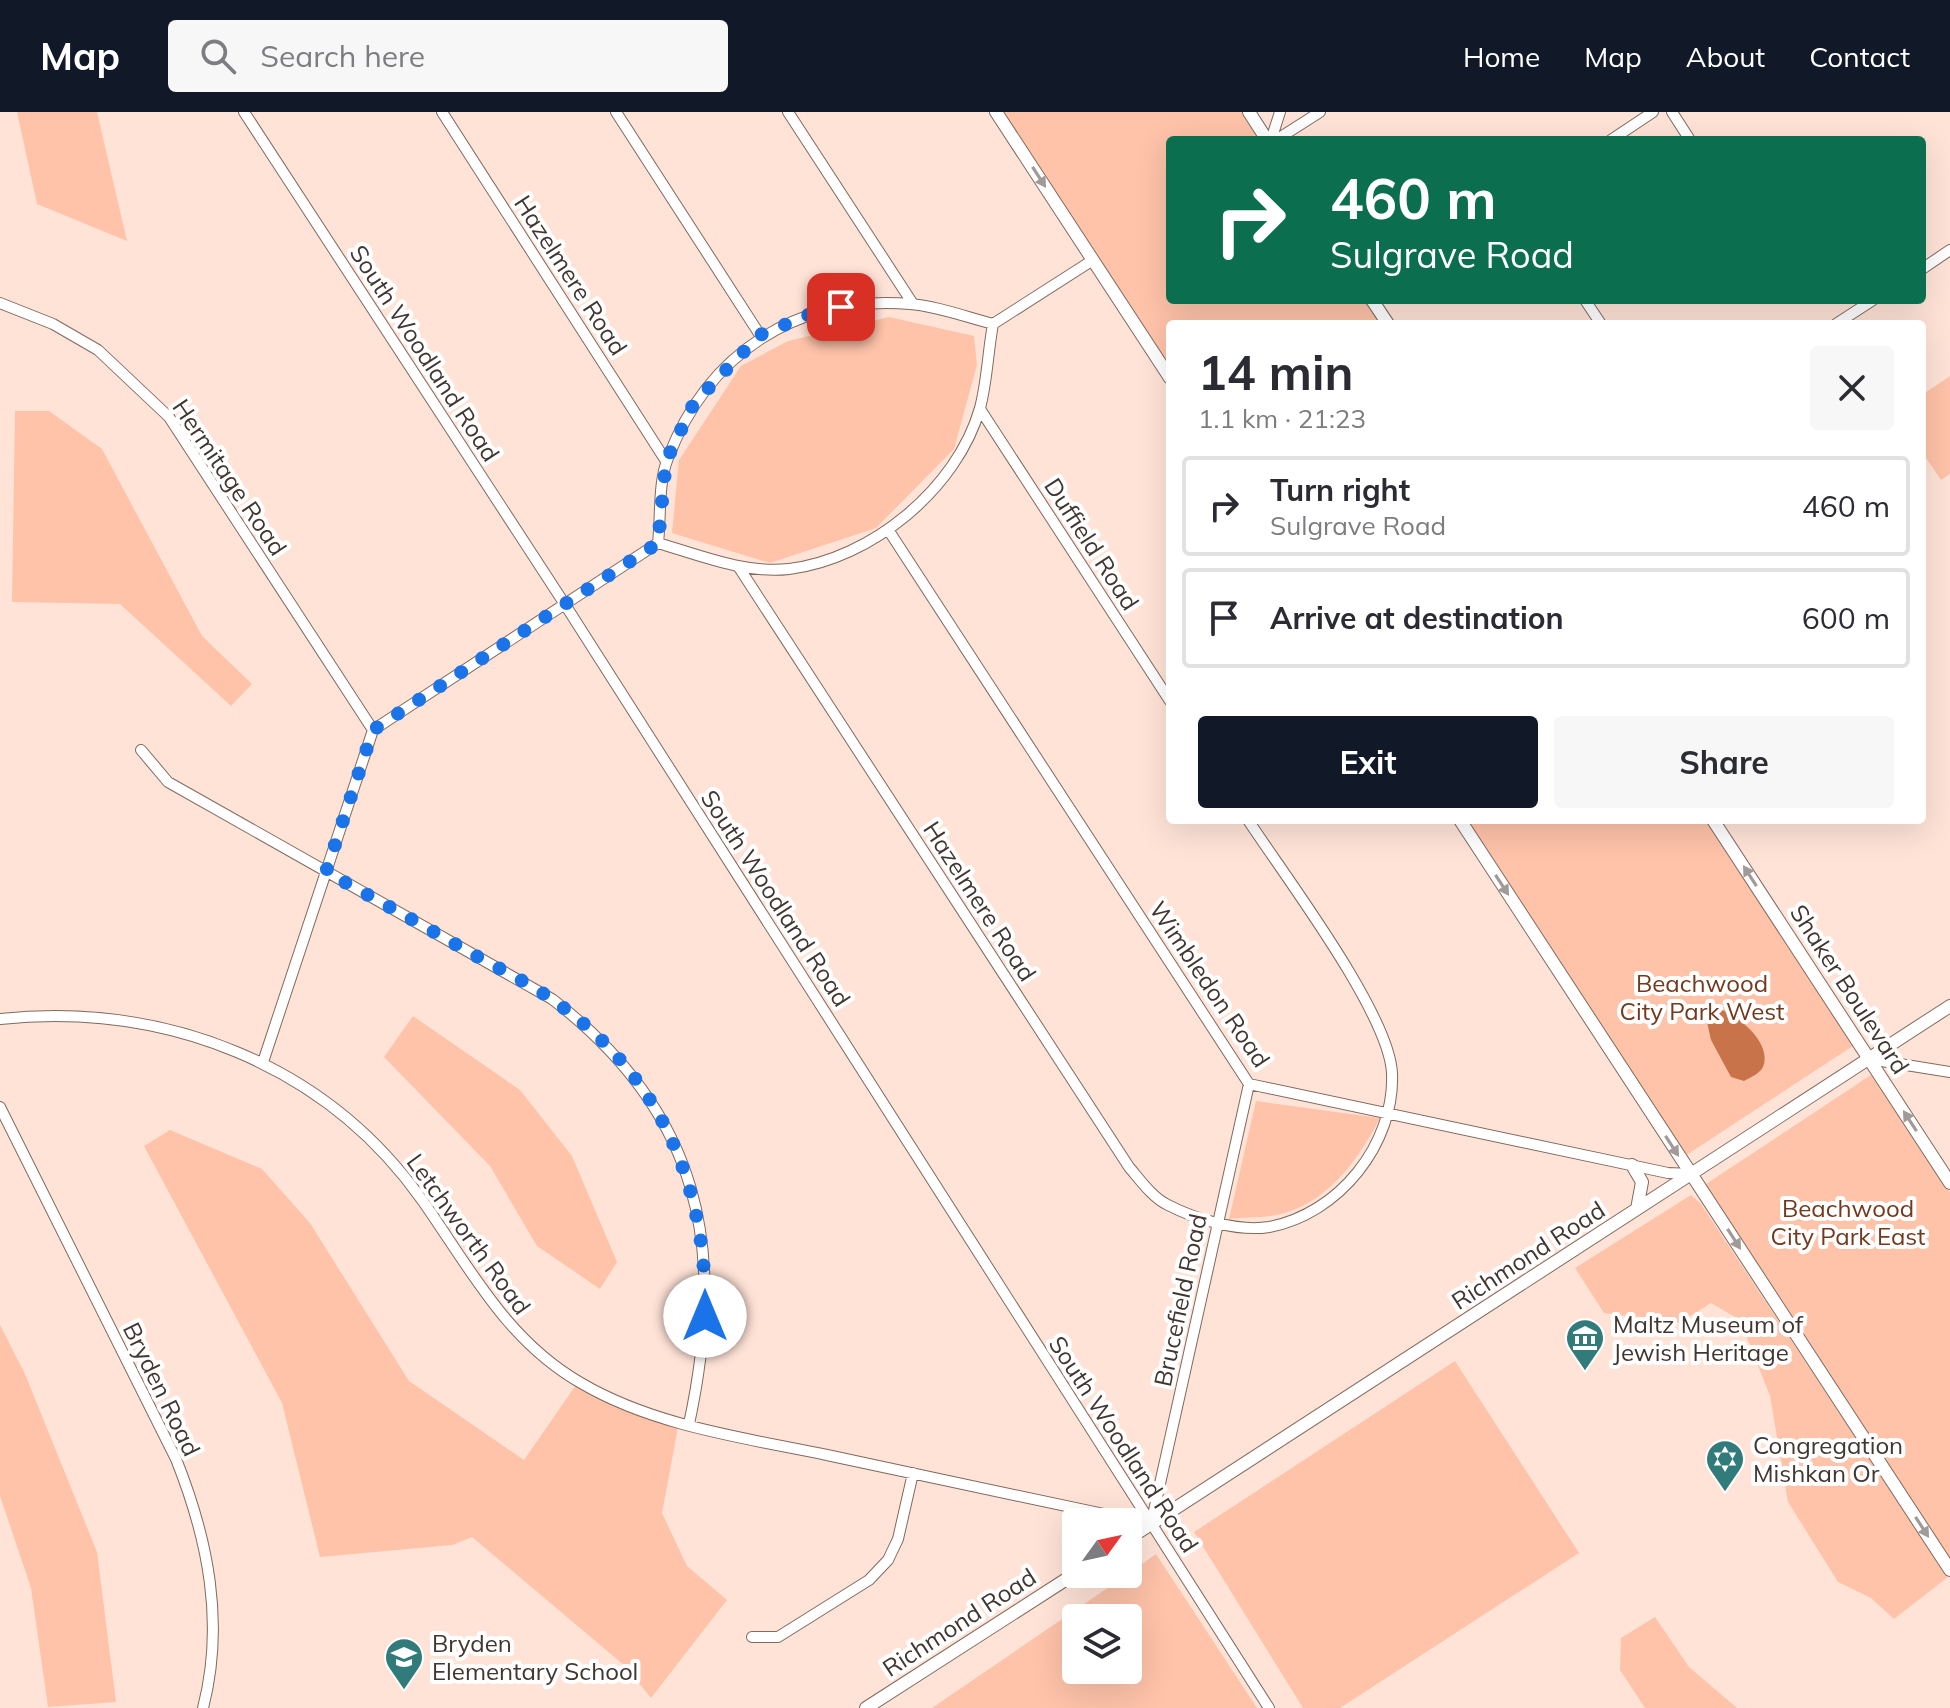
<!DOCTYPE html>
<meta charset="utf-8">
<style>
:root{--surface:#fff;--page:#f7f7f7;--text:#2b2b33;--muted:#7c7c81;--line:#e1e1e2;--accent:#111827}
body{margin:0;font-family:Mulish,sans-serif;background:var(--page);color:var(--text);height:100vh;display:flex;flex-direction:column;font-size:30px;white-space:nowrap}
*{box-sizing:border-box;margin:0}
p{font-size:26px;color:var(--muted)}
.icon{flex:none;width:44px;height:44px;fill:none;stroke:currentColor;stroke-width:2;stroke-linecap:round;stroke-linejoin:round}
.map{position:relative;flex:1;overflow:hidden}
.details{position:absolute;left:1166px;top:208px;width:760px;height:504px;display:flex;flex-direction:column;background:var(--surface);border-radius:8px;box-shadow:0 8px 32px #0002}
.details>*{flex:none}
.hud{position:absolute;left:1166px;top:24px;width:760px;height:168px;border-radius:8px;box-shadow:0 8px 32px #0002;background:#0b6e4f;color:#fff;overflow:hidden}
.needle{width:52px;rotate:57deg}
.tools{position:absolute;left:1062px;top:1396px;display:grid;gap:16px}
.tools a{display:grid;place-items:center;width:80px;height:80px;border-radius:8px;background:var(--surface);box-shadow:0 8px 32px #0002;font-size:40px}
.pin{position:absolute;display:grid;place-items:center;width:68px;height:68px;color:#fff;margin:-34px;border-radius:16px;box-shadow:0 4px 12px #0006}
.me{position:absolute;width:88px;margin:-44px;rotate:0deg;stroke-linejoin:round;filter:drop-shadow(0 0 6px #0008)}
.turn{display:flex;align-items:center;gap:28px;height:168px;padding:0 32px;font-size:36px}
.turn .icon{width:104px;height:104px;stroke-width:2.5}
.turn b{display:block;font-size:56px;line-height:68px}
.round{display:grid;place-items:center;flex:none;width:84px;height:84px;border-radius:8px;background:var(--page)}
.overview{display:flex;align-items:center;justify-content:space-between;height:136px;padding:0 32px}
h1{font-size:48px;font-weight:700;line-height:60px}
.primary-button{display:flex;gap:16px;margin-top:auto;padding:16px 32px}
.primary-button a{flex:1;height:92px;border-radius:8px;background:var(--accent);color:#fff;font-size:32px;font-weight:700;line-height:92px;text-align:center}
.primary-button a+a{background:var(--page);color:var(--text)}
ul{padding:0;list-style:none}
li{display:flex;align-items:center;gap:24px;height:100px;margin:0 16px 12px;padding:0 16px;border:4px solid var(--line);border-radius:8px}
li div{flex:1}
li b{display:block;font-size:30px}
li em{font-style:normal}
header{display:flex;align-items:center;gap:48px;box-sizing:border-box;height:112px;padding:0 40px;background:var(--accent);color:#fff}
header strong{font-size:38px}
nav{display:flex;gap:44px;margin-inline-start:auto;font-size:28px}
.search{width:560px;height:72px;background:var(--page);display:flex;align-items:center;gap:20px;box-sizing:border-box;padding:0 28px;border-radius:8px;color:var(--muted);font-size:30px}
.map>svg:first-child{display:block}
.green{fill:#fec3a9;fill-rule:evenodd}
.water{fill:#c9734a}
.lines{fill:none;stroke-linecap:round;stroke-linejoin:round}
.minor-casing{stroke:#81695e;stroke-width:12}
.major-casing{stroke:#81695e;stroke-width:14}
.minor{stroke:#fff;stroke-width:10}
.major{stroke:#fff;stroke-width:12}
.oneway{fill:#a09a98}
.route{stroke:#1a73e8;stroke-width:14;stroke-dasharray:0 25.2}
.labels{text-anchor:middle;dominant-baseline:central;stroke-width:8;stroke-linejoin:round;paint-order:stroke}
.street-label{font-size:24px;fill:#413631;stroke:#fff}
.park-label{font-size:24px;fill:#73391d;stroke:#fff}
.poi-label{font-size:24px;fill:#413631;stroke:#fff;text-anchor:start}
</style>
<header>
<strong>Map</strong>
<div class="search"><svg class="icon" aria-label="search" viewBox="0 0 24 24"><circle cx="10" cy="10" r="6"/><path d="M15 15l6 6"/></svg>Search here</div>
<nav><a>Home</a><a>Map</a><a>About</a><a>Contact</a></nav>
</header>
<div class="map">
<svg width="1950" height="1596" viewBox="0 0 1950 1596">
<rect width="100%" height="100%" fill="#ffe3d7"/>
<!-- green -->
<path class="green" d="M17 0H97L127 129 37 92Z
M996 0H1249L1267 28H1170V188H1372L1388 212H1170V266Z
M889 205 974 224 977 253 954 337 876 416 770 451 672 421 679 348 741 254 788 229Z
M1950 264V362L1941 368 1922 340V283Z
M15 299H49L102 337 202 524 252 572 231 594 120 492 12 490Z
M1460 708H1713L1859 930 1685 1044Z
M413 904 520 978 572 1044 617 1150 600 1177 537 1134 490 1054 384 945Z
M1871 963 1950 1080V1452L1703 1074Z
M1256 989 1380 1006C1359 1046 1331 1087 1285 1101 1268 1106 1246 1105 1229 1107Z
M170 1018 262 1057 310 1111 409 1269 524 1348 578 1270 679 1310 662 1401 687 1454 727 1488 651 1586 625 1554 472 1425 452 1433 320 1445 282 1291 144 1034Z
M1691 1083 1701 1092 1948 1465 1894 1507 1871 1486 1838 1470 1788 1390 1770 1284 1740 1208 1711 1191 1680 1211 1604 1201 1575 1156Z
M0 1213 25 1262 97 1440 116 1590 48 1595 31 1476 0 1384Z
M1455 1249 1579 1441 1340 1596H1303L1194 1420Z
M1156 1442 1257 1596H932L1128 1462ZM1076 1506H1128V1558H1076Z
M1655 1505 1689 1555 1737 1596H1645L1620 1558 1621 1526Z"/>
<!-- water -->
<path class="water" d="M1715 895C1734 901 1770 927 1764 952 1762 961 1751 965 1744 969L1731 965 1711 928 1705 901Z"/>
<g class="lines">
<!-- minor casing -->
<g class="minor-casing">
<path id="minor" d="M244 0 564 491 1269 1596
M442 0 666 349
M616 0 760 223
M788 0 913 192
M1672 0 1690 28
M1271 28 1280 0
M1276 28 1320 0
M1611 28 1653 0
M1922 157 1950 138
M1585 188 1601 212
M0 191 53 212 98 238 169 305 373 618
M1836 212 1873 188
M980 297 1170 589
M889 419 1249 972 1668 1061 1691 1062
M658 431C699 443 745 462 789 457 871 447 957 377 980 296 987 270 988 239 993 212L1093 148
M658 431C661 405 658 370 668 346 708 241 797 183 910 192 937 194 966 205 993 212
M738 454 1129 1055C1141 1069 1152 1085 1168 1093 1195 1107 1238 1120 1269 1115 1339 1102 1395 1032 1392 961 1389 901 1284 763 1248 708
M141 638 168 670 552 887C701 1001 727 1135 689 1312
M0 907C164 890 325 951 422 1088 470 1156 506 1228 581 1271 654 1314 745 1326 827 1343 935 1366 1043 1390 1151 1412
M1869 947 1950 960
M263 950 373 618 658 431
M0 995 176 1347C208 1427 225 1511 203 1596
M1151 1412 1249 972
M752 1525H778L869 1468 888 1448 898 1427 913 1361"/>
</g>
<!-- major casing -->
<g class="major-casing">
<path id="major" d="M996 0 1170 266
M1249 0 1267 28
M1372 188 1388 212
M1460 708 1950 1458
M1713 708 1950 1071
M1632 1053 1642 1070 1637 1097
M1128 1427 1950 894
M866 1596 1076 1461"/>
</g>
<!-- minor -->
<use href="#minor" class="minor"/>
<!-- major -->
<use href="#major" class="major"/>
</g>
<!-- one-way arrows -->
<defs><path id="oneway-solid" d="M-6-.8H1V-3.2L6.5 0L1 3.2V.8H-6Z" transform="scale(2)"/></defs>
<g class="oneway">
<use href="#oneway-solid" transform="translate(1039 65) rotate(57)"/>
<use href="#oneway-solid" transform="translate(1750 764) rotate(-123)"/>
<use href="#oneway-solid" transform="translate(1502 773) rotate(57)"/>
<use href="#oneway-solid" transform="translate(1910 1009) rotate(-123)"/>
<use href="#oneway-solid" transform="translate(1672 1034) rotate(57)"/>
<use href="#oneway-solid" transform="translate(1734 1127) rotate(57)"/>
<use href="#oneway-solid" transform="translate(1922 1415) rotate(57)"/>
</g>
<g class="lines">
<!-- route -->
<path class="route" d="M705 1204C708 1076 661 963 554 889 528 870 497 856 469 840 422 813 374 786 326 760L373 618 658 431 666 349 694 291 760 223 818 199 841 195"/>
</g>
<!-- icons -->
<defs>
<g id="museum-pin" transform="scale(2)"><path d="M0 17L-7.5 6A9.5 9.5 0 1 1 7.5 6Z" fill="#327b7b" stroke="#fff"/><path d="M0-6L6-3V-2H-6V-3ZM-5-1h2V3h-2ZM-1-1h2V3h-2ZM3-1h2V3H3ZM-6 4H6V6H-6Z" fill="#fff"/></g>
<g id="synagogue-pin" transform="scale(2)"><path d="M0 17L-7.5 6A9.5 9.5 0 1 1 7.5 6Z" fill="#327b7b" stroke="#fff"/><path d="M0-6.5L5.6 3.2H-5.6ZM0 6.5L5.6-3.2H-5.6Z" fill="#fff"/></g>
<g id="school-pin" transform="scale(2)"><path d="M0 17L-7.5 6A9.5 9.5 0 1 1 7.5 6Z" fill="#327b7b" stroke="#fff"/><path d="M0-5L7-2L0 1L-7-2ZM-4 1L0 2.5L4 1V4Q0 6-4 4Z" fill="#fff"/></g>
</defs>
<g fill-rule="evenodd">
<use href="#museum-pin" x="1585" y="1226"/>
<use href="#synagogue-pin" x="1725" y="1347"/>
<use href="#school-pin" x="404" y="1545"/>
</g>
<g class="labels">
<!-- street labels -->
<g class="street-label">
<text transform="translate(571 163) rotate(57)">Hazelmere Road</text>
<text transform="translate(425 241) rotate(57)">South Woodland Road</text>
<text transform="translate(230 365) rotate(56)">Hermitage Road</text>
<text transform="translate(1092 432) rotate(57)">Duffield Road</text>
<text transform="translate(776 786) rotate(57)">South Woodland Road</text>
<text transform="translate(980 789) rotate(57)">Hazelmere Road</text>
<text transform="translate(1210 872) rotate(56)">Wimbledon Road</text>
<text transform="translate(1850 877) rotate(57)">Shaker Boulevard</text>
<text transform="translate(469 1122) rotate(54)">Letchworth Road</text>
<text transform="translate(1528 1143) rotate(-33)">Richmond Road</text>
<text transform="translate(1180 1188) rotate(-78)">Brucefield Road</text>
<text transform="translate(162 1277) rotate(64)">Bryden Road</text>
<text transform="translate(1124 1332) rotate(57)">South Woodland Road</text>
<text transform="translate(959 1510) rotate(-33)">Richmond Road</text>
</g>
<!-- park labels -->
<g class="park-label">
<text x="1702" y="871">Beachwood<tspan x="1702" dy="28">City Park West</tspan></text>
<text x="1848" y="1096">Beachwood<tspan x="1848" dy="28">City Park East</tspan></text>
</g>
<!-- poi labels -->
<g class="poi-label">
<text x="1613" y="1212">Maltz Museum of<tspan x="1613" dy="28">Jewish Heritage</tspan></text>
<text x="1753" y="1333">Congregation<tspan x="1753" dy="28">Mishkan Or</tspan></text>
<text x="432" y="1531">Bryden<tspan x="432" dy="28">Elementary School</tspan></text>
</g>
</g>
</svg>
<div class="tools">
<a><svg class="needle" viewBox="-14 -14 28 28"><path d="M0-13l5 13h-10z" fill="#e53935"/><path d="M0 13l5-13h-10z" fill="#7c7c81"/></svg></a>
<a><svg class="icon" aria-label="layers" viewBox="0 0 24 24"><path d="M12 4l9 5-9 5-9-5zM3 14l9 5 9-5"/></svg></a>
</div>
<div class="pin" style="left:841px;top:195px;background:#d93025"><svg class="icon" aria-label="arrive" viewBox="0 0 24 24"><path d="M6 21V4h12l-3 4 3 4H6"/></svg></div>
<svg class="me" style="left:705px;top:1204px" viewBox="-20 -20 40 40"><circle r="19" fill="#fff"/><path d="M0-13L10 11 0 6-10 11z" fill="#1a73e8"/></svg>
<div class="hud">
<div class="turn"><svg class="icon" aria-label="right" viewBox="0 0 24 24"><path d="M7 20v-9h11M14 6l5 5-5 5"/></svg><div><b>460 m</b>Sulgrave Road</div></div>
</div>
<section class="details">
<div class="overview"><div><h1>14 min</h1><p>1.1 km · 21:23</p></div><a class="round"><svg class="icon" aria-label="close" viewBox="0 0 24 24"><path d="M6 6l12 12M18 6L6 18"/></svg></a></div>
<ul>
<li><svg class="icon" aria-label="right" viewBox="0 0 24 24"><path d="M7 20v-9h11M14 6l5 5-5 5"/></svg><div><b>Turn right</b><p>Sulgrave Road</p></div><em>460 m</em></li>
<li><svg class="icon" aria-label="arrive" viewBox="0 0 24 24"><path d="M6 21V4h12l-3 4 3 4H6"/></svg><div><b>Arrive at destination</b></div><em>600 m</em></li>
</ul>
<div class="primary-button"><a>Exit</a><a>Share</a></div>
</section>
</div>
